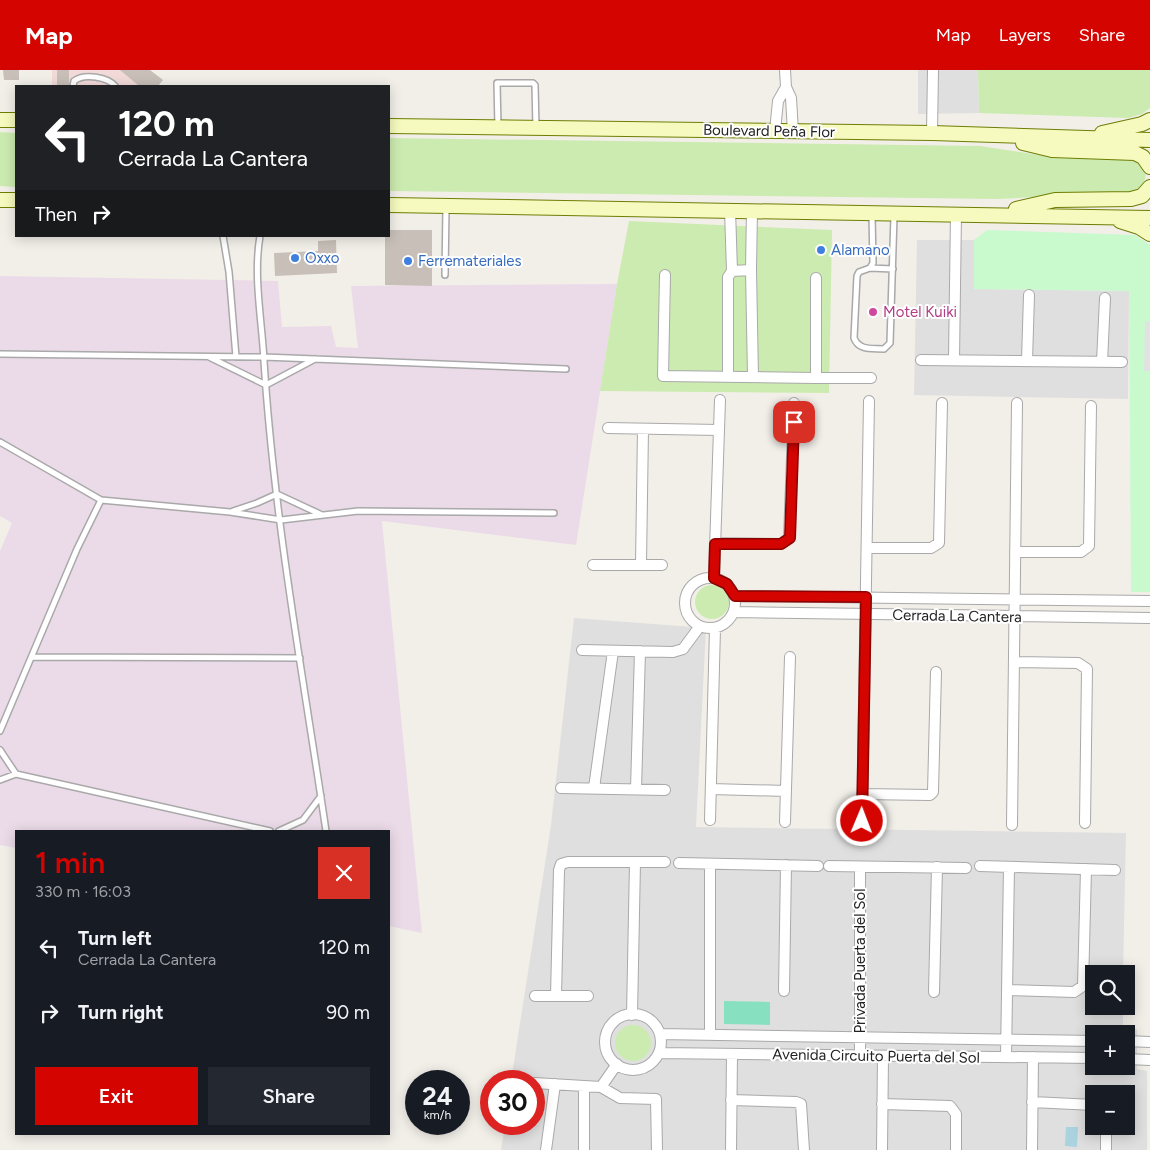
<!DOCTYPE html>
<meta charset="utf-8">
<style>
:root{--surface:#171b24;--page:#242831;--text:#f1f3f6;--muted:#9ea1a6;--accent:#d40400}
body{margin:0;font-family:Figtree,sans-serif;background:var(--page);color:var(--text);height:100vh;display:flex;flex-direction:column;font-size:19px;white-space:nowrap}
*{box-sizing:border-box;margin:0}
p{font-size:16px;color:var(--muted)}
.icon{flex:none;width:28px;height:28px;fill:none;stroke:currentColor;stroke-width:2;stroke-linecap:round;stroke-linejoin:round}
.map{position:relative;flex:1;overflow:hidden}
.details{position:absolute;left:15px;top:760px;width:375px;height:305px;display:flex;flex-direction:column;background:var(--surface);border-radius:0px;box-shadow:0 2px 12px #0003}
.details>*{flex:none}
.hud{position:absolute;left:15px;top:15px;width:375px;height:152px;border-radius:0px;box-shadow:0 2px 12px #0003;background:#202124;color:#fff;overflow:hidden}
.tools{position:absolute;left:1085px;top:895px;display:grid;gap:10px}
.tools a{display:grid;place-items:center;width:50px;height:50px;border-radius:0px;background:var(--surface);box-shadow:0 2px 12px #0003;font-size:25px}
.speed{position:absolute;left:405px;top:1000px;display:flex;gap:10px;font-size:25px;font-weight:700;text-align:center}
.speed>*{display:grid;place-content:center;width:65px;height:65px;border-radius:50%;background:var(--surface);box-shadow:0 2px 12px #0003;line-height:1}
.speed small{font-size:12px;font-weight:400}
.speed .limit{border:8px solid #d22;background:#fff;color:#111}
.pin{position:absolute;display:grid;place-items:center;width:42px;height:42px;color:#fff;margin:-21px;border-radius:10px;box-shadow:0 2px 8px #0006}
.me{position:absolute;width:55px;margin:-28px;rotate:1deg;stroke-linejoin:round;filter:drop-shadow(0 0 4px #0008)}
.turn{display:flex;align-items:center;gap:18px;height:105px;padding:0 20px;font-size:22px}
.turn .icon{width:65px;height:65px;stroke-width:2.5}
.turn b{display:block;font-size:35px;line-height:42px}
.then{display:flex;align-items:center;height:48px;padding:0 20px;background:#0003;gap:10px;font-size:19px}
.round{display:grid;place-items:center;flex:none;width:52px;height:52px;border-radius:0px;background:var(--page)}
.overview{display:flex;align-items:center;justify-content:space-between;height:85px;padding:0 20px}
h1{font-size:30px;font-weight:600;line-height:38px;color:var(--accent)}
.cta{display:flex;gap:10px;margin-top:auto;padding:10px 20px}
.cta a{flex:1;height:58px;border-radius:0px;background:var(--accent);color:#fff;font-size:20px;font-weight:600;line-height:58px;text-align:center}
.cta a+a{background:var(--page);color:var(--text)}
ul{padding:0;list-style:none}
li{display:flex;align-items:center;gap:15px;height:65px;padding:0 20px}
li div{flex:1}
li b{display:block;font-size:19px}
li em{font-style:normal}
header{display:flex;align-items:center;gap:30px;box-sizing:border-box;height:70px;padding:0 25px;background:var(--accent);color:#fff}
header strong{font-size:24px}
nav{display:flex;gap:28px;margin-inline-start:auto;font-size:18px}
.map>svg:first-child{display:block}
.residential{fill:#e0dfdf;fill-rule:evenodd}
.commercial{fill:#f2dad9}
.industrial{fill:#ebdbe8}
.grass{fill:#ccebb0}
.park{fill:#c8facd}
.pitch{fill:#87e1c0}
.parking{fill:#e2e2e2}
.water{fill:#aad2df}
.building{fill:#c7bfb8}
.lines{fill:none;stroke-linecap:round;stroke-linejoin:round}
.lane-casing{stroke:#a9a9a9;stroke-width:8}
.street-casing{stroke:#a9a9a9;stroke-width:12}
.secondary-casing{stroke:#6e7e04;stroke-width:16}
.lane{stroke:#fff;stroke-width:5}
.street{stroke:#fff;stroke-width:10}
.secondary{stroke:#f6fabe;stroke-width:14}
.route-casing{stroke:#8a0300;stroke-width:12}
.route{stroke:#d40400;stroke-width:9}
.shop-dot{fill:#3f7fe0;stroke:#fff;stroke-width:2}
.hotel-dot{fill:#d1479c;stroke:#fff;stroke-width:2}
.labels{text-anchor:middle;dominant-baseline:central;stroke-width:4;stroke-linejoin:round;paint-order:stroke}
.street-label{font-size:15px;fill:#222;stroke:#fff}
.shop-label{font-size:15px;fill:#366cbe;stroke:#fff;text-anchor:start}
.hotel-label{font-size:15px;fill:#b23c85;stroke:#fff;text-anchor:start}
</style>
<header>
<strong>Map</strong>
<nav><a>Map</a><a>Layers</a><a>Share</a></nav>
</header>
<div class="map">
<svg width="1150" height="1080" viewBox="0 0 1150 1080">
<rect width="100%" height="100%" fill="#f2efe9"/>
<!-- residential -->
<path class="residential" d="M918 0H978L979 43 918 44Z
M917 170H974V219L1129 221 1128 329 914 325Z
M574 548 706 558 696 757 1126 763 1123 904H1094V936H1123V959H1137V999L1147 1001V1080H501L505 1054H534V1011H511L551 755ZM1094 964H1126V996H1094ZM1094 1024H1126V1056H1094Z"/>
<!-- commercial -->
<path class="commercial" d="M52 0H140L161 16H52Z"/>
<!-- industrial -->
<path class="industrial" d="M0 206 278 211 282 257 331 256 336 277 358 278 351 216 617 214 576 475 382 451 422 863 389 856V761H16V778L0 775V481L12 453 0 446Z"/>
<!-- grass -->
<path class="grass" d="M978 0H1150V38L1142 44 1128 48 979 43Z
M0 62 16 63V117L0 116Z
M389 68 980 76 1039 85 1130 89C1150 93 1150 109 1136 122L998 129 389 121Z
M629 151 832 160 829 323 600 321 617 214Z
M695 532a17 17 0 1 1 34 0a17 17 0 1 1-34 0Z
M615 973a18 18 0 1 1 36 0a18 18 0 1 1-36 0Z"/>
<!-- park -->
<path class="park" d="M987 160 1135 165 1150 175V522H1131L1129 221 974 219V170Z"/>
<!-- pitch -->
<path class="pitch" d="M724 931 770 932V955L724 954Z"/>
<!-- parking -->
<path class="parking" d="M1145 251 1150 252V301H1144Z"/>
<!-- water -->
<path class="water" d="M1066 1057H1078L1077 1077 1065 1076Z"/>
<!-- building -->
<path class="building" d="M3 0H19V10H4Z
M57 0H69V16H57Z
M120 0H150L163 10 158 16H139Z
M389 160H432V216L385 215V166H389Z
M336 170 337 203 275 206 274 183 318 181V171Z"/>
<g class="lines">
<!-- lane casing -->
<g class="lane-casing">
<path id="lane" d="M73 16 74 11C84 3 108 7 115 16
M498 57 497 13H533L535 15 536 58
M872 145 873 193 870 198 859 202 857 206 854 268C859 281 872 278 884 279L890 273 894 146
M223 166 229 202 236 287
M260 166C253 206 262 251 264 291 274 449 303 605 326 761
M870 198 893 199
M445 205 446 138
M0 284 264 287 566 299
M209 287 266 315 315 289
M0 372 101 430 230 442 281 450 358 441 554 443
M233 441 257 433 277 424 322 445
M32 587 300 588
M0 661 77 479 101 430
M0 680 16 704
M0 710 16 704 270 761
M279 761 303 750 321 726"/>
</g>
<!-- street casing -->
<g class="street-casing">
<path id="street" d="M785 0 786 17 791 28 793 62
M775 61 778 31 786 17
M932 63 933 0
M730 140 732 201
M751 200 752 140
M665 205 663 306 816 308V208
M921 290 1122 292
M954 290 956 143
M1027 291 1029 225
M1102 292 1105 228
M728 307V207L732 201 751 200 753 307
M816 308H871
M608 358 719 360
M715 473 781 474 789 468 794 333
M867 478H931L939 473 942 333
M1015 482H1081L1089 476 1091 336
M641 494 643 359
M593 495H662
M685 533a25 25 0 1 1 50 0a25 25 0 1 1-50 0Z
M714 508 720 330
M735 526 1150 531
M735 542 1150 548
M582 580 673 582 683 579 700 556
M1014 592 1078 593 1087 599 1085 753
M561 718 665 720
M594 718 613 581
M636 719 640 581
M711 719 786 721
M862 724 930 725 933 722 936 602
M710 750 715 558
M862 751 869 331
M785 752 790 587
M1012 755 1017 333
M679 793 818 796
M710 794V965
M829 796 966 798
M980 796 1115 800
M860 797V985
M1007 920 1074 922 1083 916 1086 799
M784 921 786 795
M934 922 937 797
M535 926H588
M556 926 559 800 561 794 568 792H665
M605 972a28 28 0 1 1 56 0a28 28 0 1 1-56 0Z
M632 945 635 792
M660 964 1094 971
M1126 971 1150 972
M659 983 1094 988
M1006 987 1009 797
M1126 989 1150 990
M534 1013 601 1017 620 1028 656 1029 657 1080
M601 1017 617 994
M731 1030 796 1032 801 1034 804 1080
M1032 1032 1094 1035
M882 1034 950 1036 956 1044V1080
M546 1080 555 1014
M584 1080V1016
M731 1080 732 984
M882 1080 883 986
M1032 1080 1033 987
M1106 1080V1056"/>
</g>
<!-- secondary casing -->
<g class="secondary-casing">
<path id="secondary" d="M0 50H16
M389 56 932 63 1150 70
M1102 63 1142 54 1150 50
M1023 73 1052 80 1135 83 1143 87 1150 97
M0 130H16
M389 135 1150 148
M1016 139 1055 130 1131 129 1142 126 1150 117
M1120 151 1139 157 1150 164"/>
</g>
<!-- lane -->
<use href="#lane" class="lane"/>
<!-- street -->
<use href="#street" class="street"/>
<!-- secondary -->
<use href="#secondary" class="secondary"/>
</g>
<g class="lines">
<!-- route casing -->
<g class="route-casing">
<path id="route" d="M794 352 790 468 781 474H715L714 508 727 514 735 526 866 527 862 751"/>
</g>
<!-- route -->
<use href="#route" class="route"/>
</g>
<!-- markers -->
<g class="shop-dot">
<circle cx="821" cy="180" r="5"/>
<circle cx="295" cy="188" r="5"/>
<circle cx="408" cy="191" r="5"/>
</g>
<circle class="hotel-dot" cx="873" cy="242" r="5"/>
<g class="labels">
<!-- street labels -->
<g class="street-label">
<text transform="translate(769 61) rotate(1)">Boulevard Peña Flor</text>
<text transform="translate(957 546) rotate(1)">Cerrada La Cantera</text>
<text transform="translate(860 891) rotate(-90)">Privada Puerta del Sol</text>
<text transform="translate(876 986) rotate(1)">Avenida Circuito Puerta del Sol</text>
</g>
<!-- shop labels -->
<g class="shop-label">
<text x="831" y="180">Alamano</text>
<text x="305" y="188">Oxxo</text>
<text x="418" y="191">Ferremateriales</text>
</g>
<!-- hotel labels -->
<g class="hotel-label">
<text x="883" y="242">Motel Kuiki</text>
</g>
</g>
</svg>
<div class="tools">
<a><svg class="icon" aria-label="search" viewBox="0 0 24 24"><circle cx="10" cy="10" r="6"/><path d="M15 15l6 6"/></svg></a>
<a>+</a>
<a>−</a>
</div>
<div class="speed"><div>24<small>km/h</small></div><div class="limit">30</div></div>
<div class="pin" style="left:794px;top:352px;background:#d93025"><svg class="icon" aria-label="arrive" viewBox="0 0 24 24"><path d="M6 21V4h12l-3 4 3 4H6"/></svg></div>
<svg class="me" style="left:862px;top:751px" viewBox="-20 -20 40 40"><circle r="17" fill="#d40400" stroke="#fff" stroke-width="3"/><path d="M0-11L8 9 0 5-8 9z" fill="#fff"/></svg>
<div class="hud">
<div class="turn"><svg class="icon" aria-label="left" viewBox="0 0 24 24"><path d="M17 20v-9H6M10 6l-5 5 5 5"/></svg><div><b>120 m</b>Cerrada La Cantera</div></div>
<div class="then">Then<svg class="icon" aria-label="right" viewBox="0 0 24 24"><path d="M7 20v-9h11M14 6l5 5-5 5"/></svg></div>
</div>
<section class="details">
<div class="overview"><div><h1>1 min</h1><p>330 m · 16:03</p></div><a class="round" style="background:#d93025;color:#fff"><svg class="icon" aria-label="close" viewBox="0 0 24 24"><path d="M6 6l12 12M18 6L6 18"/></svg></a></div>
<ul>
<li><svg class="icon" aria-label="left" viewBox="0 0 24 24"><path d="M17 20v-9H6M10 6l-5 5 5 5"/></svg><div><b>Turn left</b><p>Cerrada La Cantera</p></div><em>120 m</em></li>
<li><svg class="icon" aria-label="right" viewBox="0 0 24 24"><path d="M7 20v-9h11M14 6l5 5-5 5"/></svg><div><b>Turn right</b></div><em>90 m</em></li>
</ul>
<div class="cta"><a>Exit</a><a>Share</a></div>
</section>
</div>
